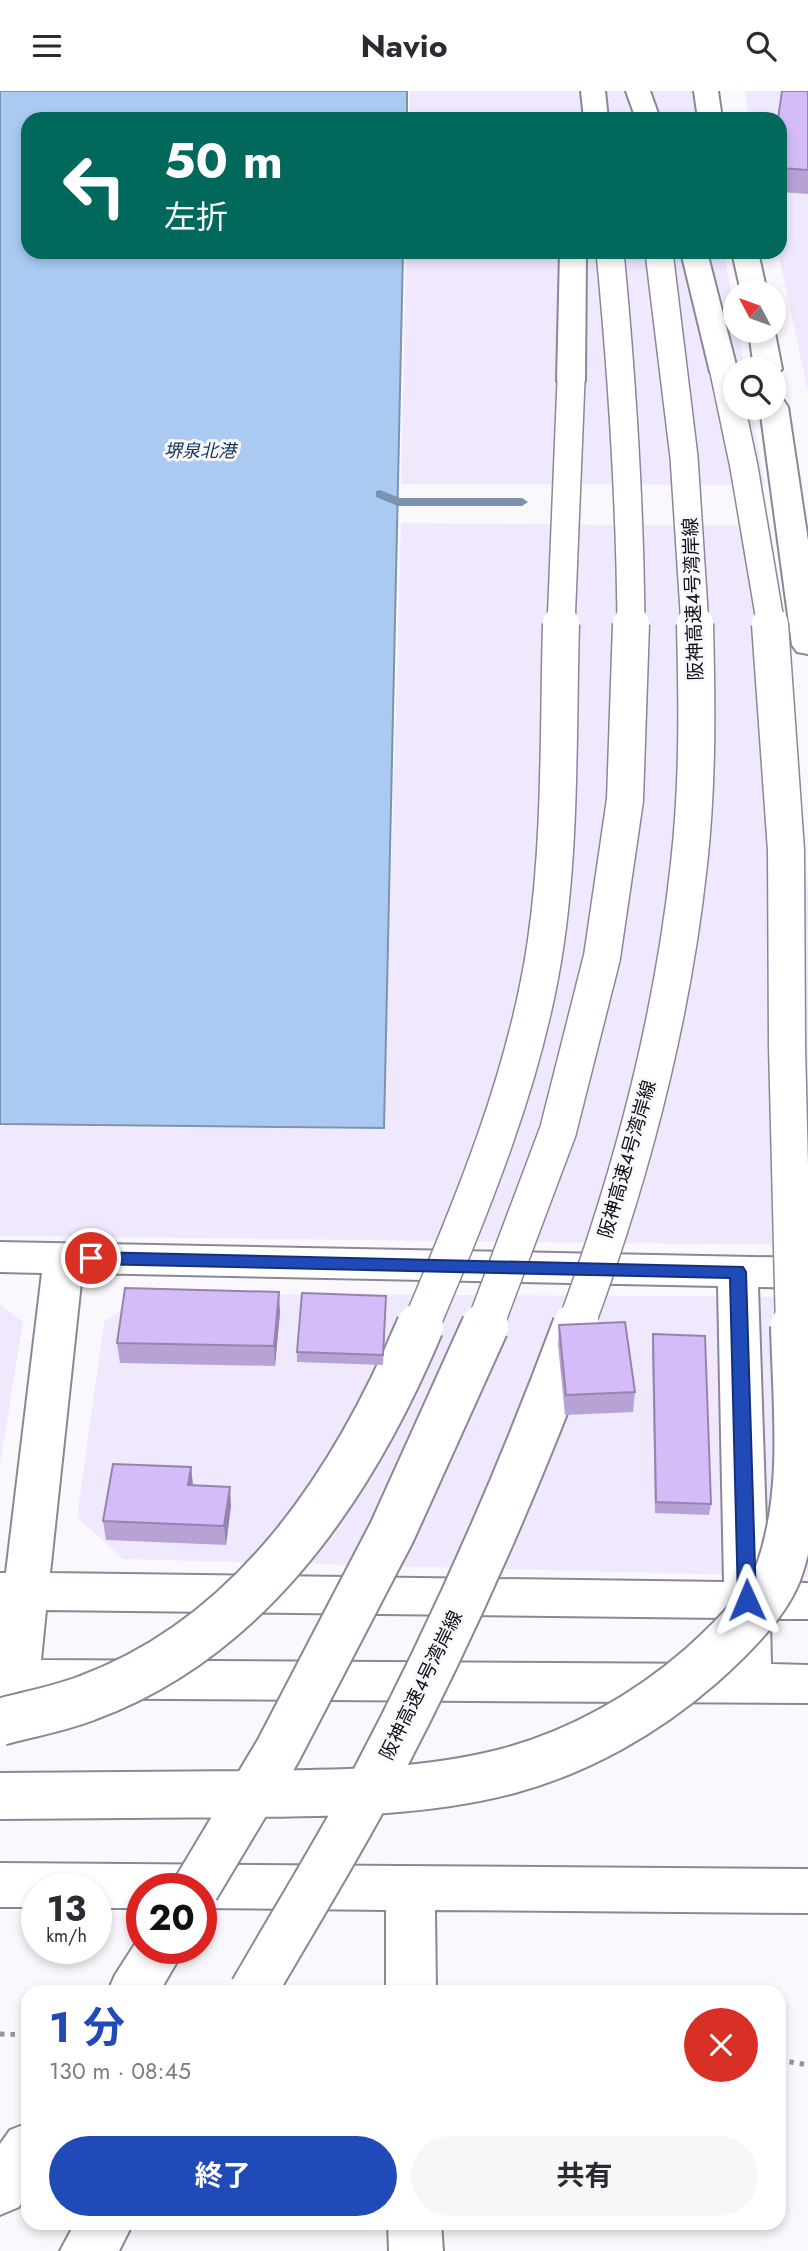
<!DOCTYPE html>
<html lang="ja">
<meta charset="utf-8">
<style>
:root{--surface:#fff;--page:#f7f7f7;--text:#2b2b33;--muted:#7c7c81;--accent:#204ab8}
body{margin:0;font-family:Jost,"Noto Sans JP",sans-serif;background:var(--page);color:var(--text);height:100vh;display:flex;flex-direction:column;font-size:26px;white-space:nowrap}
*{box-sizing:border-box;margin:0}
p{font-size:23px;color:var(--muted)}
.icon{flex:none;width:38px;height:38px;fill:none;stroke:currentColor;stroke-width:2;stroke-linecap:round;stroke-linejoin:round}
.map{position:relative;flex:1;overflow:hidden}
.sheet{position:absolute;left:21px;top:1894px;width:765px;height:245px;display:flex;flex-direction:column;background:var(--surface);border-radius:21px;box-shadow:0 4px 10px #0003}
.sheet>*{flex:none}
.banner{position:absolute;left:21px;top:21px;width:766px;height:147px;border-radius:21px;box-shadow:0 4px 10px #0003;background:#00695c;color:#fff;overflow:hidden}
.needle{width:46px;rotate:311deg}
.controls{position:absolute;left:723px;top:189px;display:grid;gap:14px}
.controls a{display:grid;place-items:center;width:63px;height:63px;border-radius:50%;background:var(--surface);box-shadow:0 4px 10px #0003;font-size:35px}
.speed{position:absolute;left:21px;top:1782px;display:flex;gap:14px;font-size:35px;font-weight:700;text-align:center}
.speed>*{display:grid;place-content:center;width:91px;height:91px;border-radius:50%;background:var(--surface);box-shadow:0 4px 10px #0003;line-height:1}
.speed small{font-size:18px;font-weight:400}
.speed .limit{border:10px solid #d22;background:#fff;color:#111}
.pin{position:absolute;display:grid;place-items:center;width:60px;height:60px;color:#fff;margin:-30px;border:4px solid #fff;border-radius:50%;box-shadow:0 2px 7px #0007}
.me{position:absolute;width:77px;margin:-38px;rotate:359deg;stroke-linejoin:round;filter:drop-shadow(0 0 5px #0008)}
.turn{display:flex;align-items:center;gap:24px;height:147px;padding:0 28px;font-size:32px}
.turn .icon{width:91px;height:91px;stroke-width:2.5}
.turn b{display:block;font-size:49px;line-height:60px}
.round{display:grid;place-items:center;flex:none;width:74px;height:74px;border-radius:37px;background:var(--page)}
.head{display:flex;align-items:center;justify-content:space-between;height:119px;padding:0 28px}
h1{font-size:42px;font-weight:700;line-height:52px;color:var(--accent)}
.primary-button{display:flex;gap:14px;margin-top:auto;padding:14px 28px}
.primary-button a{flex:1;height:80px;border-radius:42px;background:var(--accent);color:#fff;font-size:28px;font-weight:700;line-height:80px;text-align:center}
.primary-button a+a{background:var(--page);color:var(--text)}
header{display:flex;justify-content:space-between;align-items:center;height:91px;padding:0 28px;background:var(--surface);font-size:32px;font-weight:700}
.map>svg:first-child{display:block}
.built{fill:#f0e9fe}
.water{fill:#aacaf2;stroke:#7c92b0;stroke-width:2}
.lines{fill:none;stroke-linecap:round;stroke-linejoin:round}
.stream{fill:#7c92b0;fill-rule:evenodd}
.minor-casing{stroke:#8c8697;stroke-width:4}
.highway-casing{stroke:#8c8697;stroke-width:4}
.path{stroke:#98959a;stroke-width:5;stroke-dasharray:4.5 6;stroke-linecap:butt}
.minor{fill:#fff;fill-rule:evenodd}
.highway{fill:#fff;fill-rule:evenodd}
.highway-bridge-far2-casing{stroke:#8c8697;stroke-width:30;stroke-linecap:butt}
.highway-bridge-far1-casing{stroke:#8c8697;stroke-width:39;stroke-linecap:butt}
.highway-bridge-casing{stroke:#8c8697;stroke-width:50;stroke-linecap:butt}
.highway-bridge-far2{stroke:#fff;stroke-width:27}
.highway-bridge-far1{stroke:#fff;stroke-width:36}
.highway-bridge{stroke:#fff;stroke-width:46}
.wall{fill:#b7a2d6}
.shaded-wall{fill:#9584ae}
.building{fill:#d5bcf9;stroke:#9584ae;stroke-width:2}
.route{fill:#204ab8;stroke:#153078;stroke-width:2}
.labels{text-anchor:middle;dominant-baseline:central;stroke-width:6;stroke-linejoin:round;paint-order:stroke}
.far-water-label{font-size:18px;font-style:italic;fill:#12355f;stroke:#faf8fc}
.street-label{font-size:19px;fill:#110e15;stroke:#faf8fc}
</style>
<header><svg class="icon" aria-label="menu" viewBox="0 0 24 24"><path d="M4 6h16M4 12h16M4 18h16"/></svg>Navio<svg class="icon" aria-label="search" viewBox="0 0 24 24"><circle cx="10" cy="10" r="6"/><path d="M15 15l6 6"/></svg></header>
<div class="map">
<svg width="808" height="2160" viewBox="0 0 808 2160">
<rect width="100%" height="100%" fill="#faf8fc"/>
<!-- built -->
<path class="built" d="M410 0H696L701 28H409Z
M745 0H808V301L778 161H780V28H749Z
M406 161H724L735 222V240H738L745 278H735V317H751L765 394 401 393Z
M401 432 760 435 808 801V1154L0 1145V1035L384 1038Z
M144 1202 808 1206V1486L123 1468 77 1426 104 1231Z
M0 1213 23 1231 0 1374Z"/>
<!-- water -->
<path class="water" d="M0 0H407V28H28V161H403L384 1037 0 1033Z"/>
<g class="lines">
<!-- stream -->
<path class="stream" d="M380 399 400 407H522L528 411 522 415H398L376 406V400Z"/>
<!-- minor casing -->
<g class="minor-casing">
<path id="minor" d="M694 0H718L722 28H698Z
M732 161H758L767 201H741Z
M774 237 782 278 774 285V278H754L749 240H774Z
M774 308 784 310 788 316 808 450V563L797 561 792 554 760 317H774Z
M0 1151 808 1167V1197L758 1196 768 1491 808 1492V1528H770L771 1573 808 1574V1612L0 1607V1482H6L42 1182 0 1181ZM82 1182 718 1195 724 1491 50 1482ZM46 1519 725 1527 726 1573 41 1569Z
M0 1772 808 1778V1822L435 1819 436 1900H386V1819L201 1817V1797H142V1817H96V1797H37V1816H0Z
M388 2132H441L443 2160H389Z"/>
</g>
<!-- highway casing -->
<g class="highway-casing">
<path id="highway" d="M581 0H605L608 28H584Z
M626 0H650L660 28H636Z
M560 161H586L585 290 581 296 571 298 561 296 557 290Z
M681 161H707L737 278 734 287 724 289 714 287 710 281Z
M142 1842V1857H185L160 1900H108L115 1884Z
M28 2032V2102L19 2116 0 2124V2053L10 2039Z
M75 2132H133L119 2160H60Z"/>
</g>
<!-- path -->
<path class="path" d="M0 1943 28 1944
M779 1969 808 1974"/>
<!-- minor -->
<use href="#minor" class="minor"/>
<!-- highway -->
<use href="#highway" class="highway"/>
<!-- highway-bridge-far2 casing -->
<g class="highway-bridge-far2-casing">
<path id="highway-bridge-far2" d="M610 161C622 286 630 410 631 535
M659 161 684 366 695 535
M724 281 744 376 771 535
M561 535 571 290"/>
</g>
<!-- highway-bridge-far1 casing -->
<g class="highway-bridge-far1-casing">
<path id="highway-bridge-far1" d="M770 533 786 759 787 955 794 1237
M420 1237C472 1114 527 984 546 850 561 745 558 639 561 533
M484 1237 558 1040 602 866 625 709 631 533
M575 1237C630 1089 672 930 689 773 698 693 697 613 695 533"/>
</g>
<!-- highway-bridge casing -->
<g class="highway-bridge-casing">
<path id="highway-bridge" d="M0 1631C29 1623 59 1618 87 1607 253 1546 354 1392 420 1235
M0 1705C83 1704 166 1703 249 1703 335 1702 425 1702 508 1680 579 1661 646 1623 701 1575 728 1551 769 1512 780 1477 806 1399 796 1316 794 1235
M196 1797 278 1660 392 1441 485 1235
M253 1900C292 1832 333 1766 370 1697 449 1548 517 1394 576 1235"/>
</g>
<!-- highway-bridge-far2 -->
<use href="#highway-bridge-far2" class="highway-bridge-far2"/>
<!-- highway-bridge-far1 -->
<use href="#highway-bridge-far1" class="highway-bridge-far1"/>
<!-- highway-bridge -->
<use href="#highway-bridge" class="highway-bridge"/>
</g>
<!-- wall -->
<path class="wall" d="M808 0V103L780 101V28Z
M386 1216 383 1274 297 1271V1261Z
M280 1221 275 1275 120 1272 117 1252Z
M559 1234 635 1301 633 1321 565 1324 558 1254Z
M653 1243 711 1413 709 1424 655 1422 652 1254Z
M191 1376 193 1394 231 1415 226 1454 106 1449 103 1430Z"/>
<!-- shaded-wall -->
<path class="shaded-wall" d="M279 1201 280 1221 275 1275 274 1255Z
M191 1376 193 1396 188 1394Z
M230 1396 231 1415 226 1454 224 1435Z"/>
<!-- building -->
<path class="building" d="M782 0H808V79L780 77V28H778Z
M125 1197 279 1201 274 1255 117 1252Z
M302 1202 386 1205 383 1264 297 1261Z
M625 1231 635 1301 566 1304 559 1234Z
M653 1243 705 1245 711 1413 656 1411Z
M113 1373 191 1376 188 1394 230 1396 224 1435 103 1430Z"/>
<!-- route -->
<path class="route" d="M91 1161 743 1176 746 1181 756 1509 753 1514 747 1516 740 1514 738 1509 730 1187 91 1173 83 1167Z"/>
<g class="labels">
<!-- far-water labels -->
<g class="far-water-label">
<text x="200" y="360">堺泉北港</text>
</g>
<!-- street labels -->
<g class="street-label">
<text transform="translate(693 508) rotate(-92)">阪神高速4号湾岸線</text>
<text transform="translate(627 1068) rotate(-74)">阪神高速4号湾岸線</text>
<text transform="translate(421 1594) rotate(-64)">阪神高速4号湾岸線</text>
</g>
</g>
</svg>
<div class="controls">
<a><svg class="needle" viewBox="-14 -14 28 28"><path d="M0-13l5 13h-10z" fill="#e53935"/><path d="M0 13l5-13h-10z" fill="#7c7c81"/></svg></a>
<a><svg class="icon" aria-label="search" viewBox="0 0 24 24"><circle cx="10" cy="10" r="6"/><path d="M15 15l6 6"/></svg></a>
</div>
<div class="speed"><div>13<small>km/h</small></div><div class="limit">20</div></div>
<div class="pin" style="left:91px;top:1167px;background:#d93025"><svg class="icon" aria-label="arrive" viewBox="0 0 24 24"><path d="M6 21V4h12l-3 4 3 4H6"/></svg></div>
<svg class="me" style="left:747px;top:1509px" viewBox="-20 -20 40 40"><path d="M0-17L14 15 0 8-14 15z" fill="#204ab8" stroke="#fff" stroke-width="4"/></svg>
<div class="banner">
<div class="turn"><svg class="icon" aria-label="left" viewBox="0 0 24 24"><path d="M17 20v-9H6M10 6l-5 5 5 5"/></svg><div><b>50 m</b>左折</div></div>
</div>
<section class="sheet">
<div class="head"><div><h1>1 分</h1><p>130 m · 08:45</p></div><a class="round" style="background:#d93025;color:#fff"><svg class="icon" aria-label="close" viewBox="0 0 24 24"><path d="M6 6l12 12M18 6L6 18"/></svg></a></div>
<div class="primary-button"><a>終了</a><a>共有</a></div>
</section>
</div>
